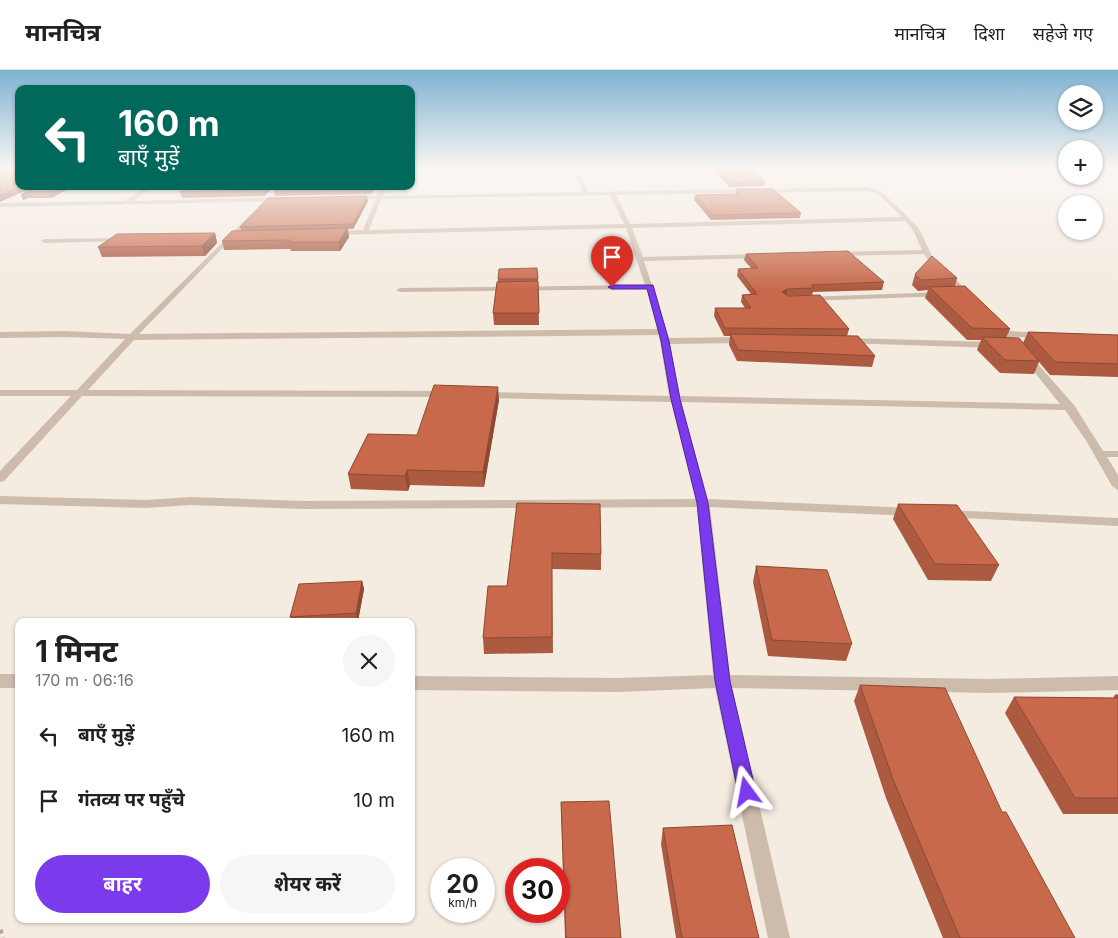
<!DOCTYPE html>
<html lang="hi">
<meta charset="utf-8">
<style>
:root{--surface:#fff;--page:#f6f6f6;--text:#202124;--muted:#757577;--line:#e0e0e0;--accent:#7c3aed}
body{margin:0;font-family:Inter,"Noto Sans Devanagari",sans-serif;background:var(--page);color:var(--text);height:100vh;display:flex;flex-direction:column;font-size:19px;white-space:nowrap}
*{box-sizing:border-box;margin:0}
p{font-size:16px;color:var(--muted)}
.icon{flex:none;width:28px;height:28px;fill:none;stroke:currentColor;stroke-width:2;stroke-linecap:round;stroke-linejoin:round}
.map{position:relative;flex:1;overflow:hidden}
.panel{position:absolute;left:15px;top:548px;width:400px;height:305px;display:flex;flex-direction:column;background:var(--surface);border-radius:10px;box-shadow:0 1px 4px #0004}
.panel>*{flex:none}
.top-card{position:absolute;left:15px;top:15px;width:400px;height:105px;border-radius:10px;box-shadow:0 1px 4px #0004;background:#00695c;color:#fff;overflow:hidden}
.fabs{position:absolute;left:1058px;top:15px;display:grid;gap:10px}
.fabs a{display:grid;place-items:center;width:45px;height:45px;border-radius:50%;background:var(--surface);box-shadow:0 1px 4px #0004;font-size:25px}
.speed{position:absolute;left:430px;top:788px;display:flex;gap:10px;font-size:25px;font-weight:700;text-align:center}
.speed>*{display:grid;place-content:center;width:65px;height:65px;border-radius:50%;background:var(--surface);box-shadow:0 1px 4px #0004;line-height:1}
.speed small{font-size:12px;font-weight:400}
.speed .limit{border:8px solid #d22;background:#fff;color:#111}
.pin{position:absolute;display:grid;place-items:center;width:42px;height:42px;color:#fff;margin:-51px -21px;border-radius:50% 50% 50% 0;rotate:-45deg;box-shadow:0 0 5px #0007}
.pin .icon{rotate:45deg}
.me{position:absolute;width:55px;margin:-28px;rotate:347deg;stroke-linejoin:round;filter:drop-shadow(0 0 4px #0008)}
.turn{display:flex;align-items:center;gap:18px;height:105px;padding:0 20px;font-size:22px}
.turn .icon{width:65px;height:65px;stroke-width:2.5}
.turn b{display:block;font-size:35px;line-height:42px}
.round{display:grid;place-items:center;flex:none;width:52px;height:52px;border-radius:26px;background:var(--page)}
.overview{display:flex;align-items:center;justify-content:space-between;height:85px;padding:0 20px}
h1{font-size:30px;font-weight:700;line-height:38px}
.primary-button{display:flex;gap:10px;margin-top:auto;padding:10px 20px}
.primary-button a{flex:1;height:58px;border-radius:30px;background:var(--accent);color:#fff;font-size:20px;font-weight:700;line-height:58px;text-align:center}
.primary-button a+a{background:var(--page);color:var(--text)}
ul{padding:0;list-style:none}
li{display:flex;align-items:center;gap:15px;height:65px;padding:0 20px}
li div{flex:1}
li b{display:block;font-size:19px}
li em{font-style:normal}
header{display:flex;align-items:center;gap:30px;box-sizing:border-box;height:70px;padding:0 25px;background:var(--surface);border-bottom:1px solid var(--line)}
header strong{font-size:24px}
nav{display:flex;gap:28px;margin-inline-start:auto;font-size:18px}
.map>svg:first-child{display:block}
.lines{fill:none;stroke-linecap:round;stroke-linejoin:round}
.path{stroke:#b9a596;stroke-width:5;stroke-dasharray:4 4;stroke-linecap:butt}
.street{fill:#cdbbac;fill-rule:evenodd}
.wall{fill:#ac5a40}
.shaded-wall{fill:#8c4a34}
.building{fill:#c8694b;stroke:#8c4a34}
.route{fill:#7c3aed;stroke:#51269a}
</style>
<header>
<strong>मानचित्र</strong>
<nav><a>मानचित्र</a><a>दिशा</a><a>सहेजे गए</a></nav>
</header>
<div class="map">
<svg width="1118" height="868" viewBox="0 0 1118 868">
<rect width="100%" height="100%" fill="#f4ebe1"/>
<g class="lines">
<!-- path -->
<path class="path" d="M0 860 3 868"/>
<!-- street -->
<path class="street" d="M583 98H710L579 101 588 122 868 117 882 122 909 148 919 159 933 188 975 228 968 230 928 190 924 184 835 186 832 184 835 182 922 180 913 160 905 151 632 158 643 187 762 184 765 186 762 188 644 191 669 268 745 267 749 270 745 273 670 274 680 326 1060 334 1028 294 994 256 993 254 997 251 1009 261 1045 263 1046 265 1042 268 1014 267 1074 335 1103 381H1118V387H1107L1118 405V420L1112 416 1087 372 1065 340 681 332 708 429 912 438 918 442 912 446 710 437 730 605 990 609 1118 606V620L990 623 732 618 790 868H768L715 618 618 622 411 620V606L618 608 713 605 697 437 303 439 191 435 146 438 0 434V426L146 430 191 427 303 431 696 429 671 332 482 328 477 325 482 322 669 326 659 265 134 270 88 320 447 321 452 324 447 327 82 326 4 411 0 412V401L71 326H0V320H77L125 269 65 267 0 268V262L65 261 130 264 251 144 253 147 139 264 658 259 647 219 400 222 396 220 400 218 645 215 626 158 332 165 329 163 332 161 363 160 376 129 348 128 377 126 381 116H387L383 126 583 122 574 101H464ZM868 121 878 124 902 147 630 154 616 125ZM610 125 624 154 369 160 381 129Z
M147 116H153L133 131 284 127 287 129 284 131 0 137V133L125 131Z
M124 168 126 169V171L44 173 41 171 44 169Z
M944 222 948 224 947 226 806 231 802 229 806 227Z
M847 268 995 272 999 275 995 278 844 273V269Z
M947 440 1118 448V456L943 447 941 444Z
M0 604H19V618H0Z"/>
</g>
<!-- wall -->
<path class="wall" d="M712 98H749L765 112 764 116 729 117Z
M36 116H74L51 128H28L23 130 21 125Z
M188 116H275L264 126 182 128 180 122Z
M278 116H375L371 124 275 126 274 120Z
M736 119 801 143 800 148 711 150 694 130 695 125H736Z
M368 131 353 159H348L349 167 340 181H291L290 179 224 180 222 171 241 161 240 157Z
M215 163 217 173 205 186 102 187 98 177Z
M746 184 884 212 882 220 813 222 812 225 787 226 849 259 847 266 875 286 872 297 737 291 729 275 730 266H724L714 246 715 238H745L741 232 742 225 751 224 737 206 738 199 751 198 744 190Z
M537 198 538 211 539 255H494L493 243 498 209Z
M915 204 957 208 955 216 1010 259 1006 268 1023 273 1028 262 1118 265V307L1050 305 1039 292 1034 304 1000 303 977 280 981 270H967L925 228 928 220 918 221 912 215Z
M499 330 484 417 410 415 408 421 351 419 348 404 417 365Z
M517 433 601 484V500L552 499 553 583 484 584 483 568 507 516Z
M898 434 999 495 991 511 928 510 893 449Z
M756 496 852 574 846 591 768 586 753 512Z
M362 511 364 519 358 551H291L290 547Z
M860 615 1002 742 1075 868H943L886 728 854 631Z
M1115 625H1118V744H1063L1005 643 1014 627 1113 628Z
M561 732 621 868H565Z
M663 758 759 868H676L661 774Z"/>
<!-- shaded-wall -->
<path class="shaded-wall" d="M19 116H36L0 132V125Z
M61 116H74L51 128 49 122Z
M267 116H275L264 126 263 120Z
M371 116H375L371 124 370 118Z
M25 122 28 128 23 130 21 125Z
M367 126 368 131 353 159V154Z
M347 158 349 167 340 181 339 172Z
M215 163 217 173 205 186 202 176Z
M787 219 786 226 782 222Z
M498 317 499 330 484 417 483 402Z
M407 400 410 415 408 421 405 406Z
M362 511 364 519 358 551 356 543Z"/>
<!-- building -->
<path class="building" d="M4 98H19V116L0 125V100Z
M717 98H749L765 112 730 113Z
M36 116H61L49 122H25L21 125Z
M188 116H267L263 120 180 122Z
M278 116H371L370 118 274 120Z
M736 119H773L801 143 712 145 695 125 741 124Z
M367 126 353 154 240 157 268 128Z
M347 158 339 172H289L290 170 222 171 232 161Z
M215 163 202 176 98 177 117 164Z
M848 181 884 212 811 215 814 218 787 219 782 222 788 226 820 225 849 259 725 258 715 238H751L742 225 757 224 738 199 758 198 746 184Z
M932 186 957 208 921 210 915 204Z
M537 198 538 209H498L499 199Z
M538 211 539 243H493L497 212Z
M965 216 1010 259 972 258 929 217Z
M1028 262 1118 265V294L1055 292Z
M730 264 858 266 875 286 738 280Z
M982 267 1019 268 1039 291 1005 290Z
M434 315 498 317 483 402 407 400 405 406 348 404 368 364 417 365Z
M517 433 600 434 601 484 552 483V567L483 568 488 516H507Z
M898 434 957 435 999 495 935 494Z
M756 496 827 500 852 574 772 570Z
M362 511 356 543 290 547 299 514Z
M860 615 945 618 1002 742H1006L1075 868H960L894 712Z
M1115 625H1118V728H1075L1014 627 1117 628Z
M609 731 621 868H566L561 732Z
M732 755 759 868H682L663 758Z"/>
<!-- sky -->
<linearGradient id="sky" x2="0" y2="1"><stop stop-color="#7eb2d2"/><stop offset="0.45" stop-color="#faf6f2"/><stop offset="1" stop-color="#faf6f2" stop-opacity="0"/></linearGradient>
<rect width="1118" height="220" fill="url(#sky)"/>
<!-- route -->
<path class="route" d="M653 215 669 271 680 329 708 433 730 611 756 722 753 728 747 730 741 728 738 722 715 611 697 433 671 329 661 271 647 219H612L608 217 612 215Z"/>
</svg>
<div class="fabs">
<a><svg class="icon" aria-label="layers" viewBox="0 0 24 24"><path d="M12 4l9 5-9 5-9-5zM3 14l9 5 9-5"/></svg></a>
<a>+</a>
<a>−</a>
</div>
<div class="speed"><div>20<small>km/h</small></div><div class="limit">30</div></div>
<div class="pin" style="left:612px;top:217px;background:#d93025"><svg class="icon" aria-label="arrive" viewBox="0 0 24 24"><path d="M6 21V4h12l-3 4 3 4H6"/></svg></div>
<svg class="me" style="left:747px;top:722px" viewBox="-20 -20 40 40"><path d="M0-17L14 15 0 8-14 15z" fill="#7c3aed" stroke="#fff" stroke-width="4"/></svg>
<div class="top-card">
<div class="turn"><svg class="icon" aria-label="left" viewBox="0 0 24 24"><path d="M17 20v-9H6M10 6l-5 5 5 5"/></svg><div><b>160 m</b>बाएँ मुड़ें</div></div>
</div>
<section class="panel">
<div class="overview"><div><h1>1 मिनट</h1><p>170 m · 06:16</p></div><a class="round"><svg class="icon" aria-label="close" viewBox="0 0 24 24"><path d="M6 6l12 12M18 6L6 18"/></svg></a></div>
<ul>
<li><svg class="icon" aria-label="left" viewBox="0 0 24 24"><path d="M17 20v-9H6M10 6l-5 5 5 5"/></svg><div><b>बाएँ मुड़ें</b></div><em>160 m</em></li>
<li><svg class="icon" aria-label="arrive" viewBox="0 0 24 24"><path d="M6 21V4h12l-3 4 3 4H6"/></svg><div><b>गंतव्य पर पहुँचे</b></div><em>10 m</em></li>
</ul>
<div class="primary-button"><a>बाहर</a><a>शेयर करें</a></div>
</section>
</div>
